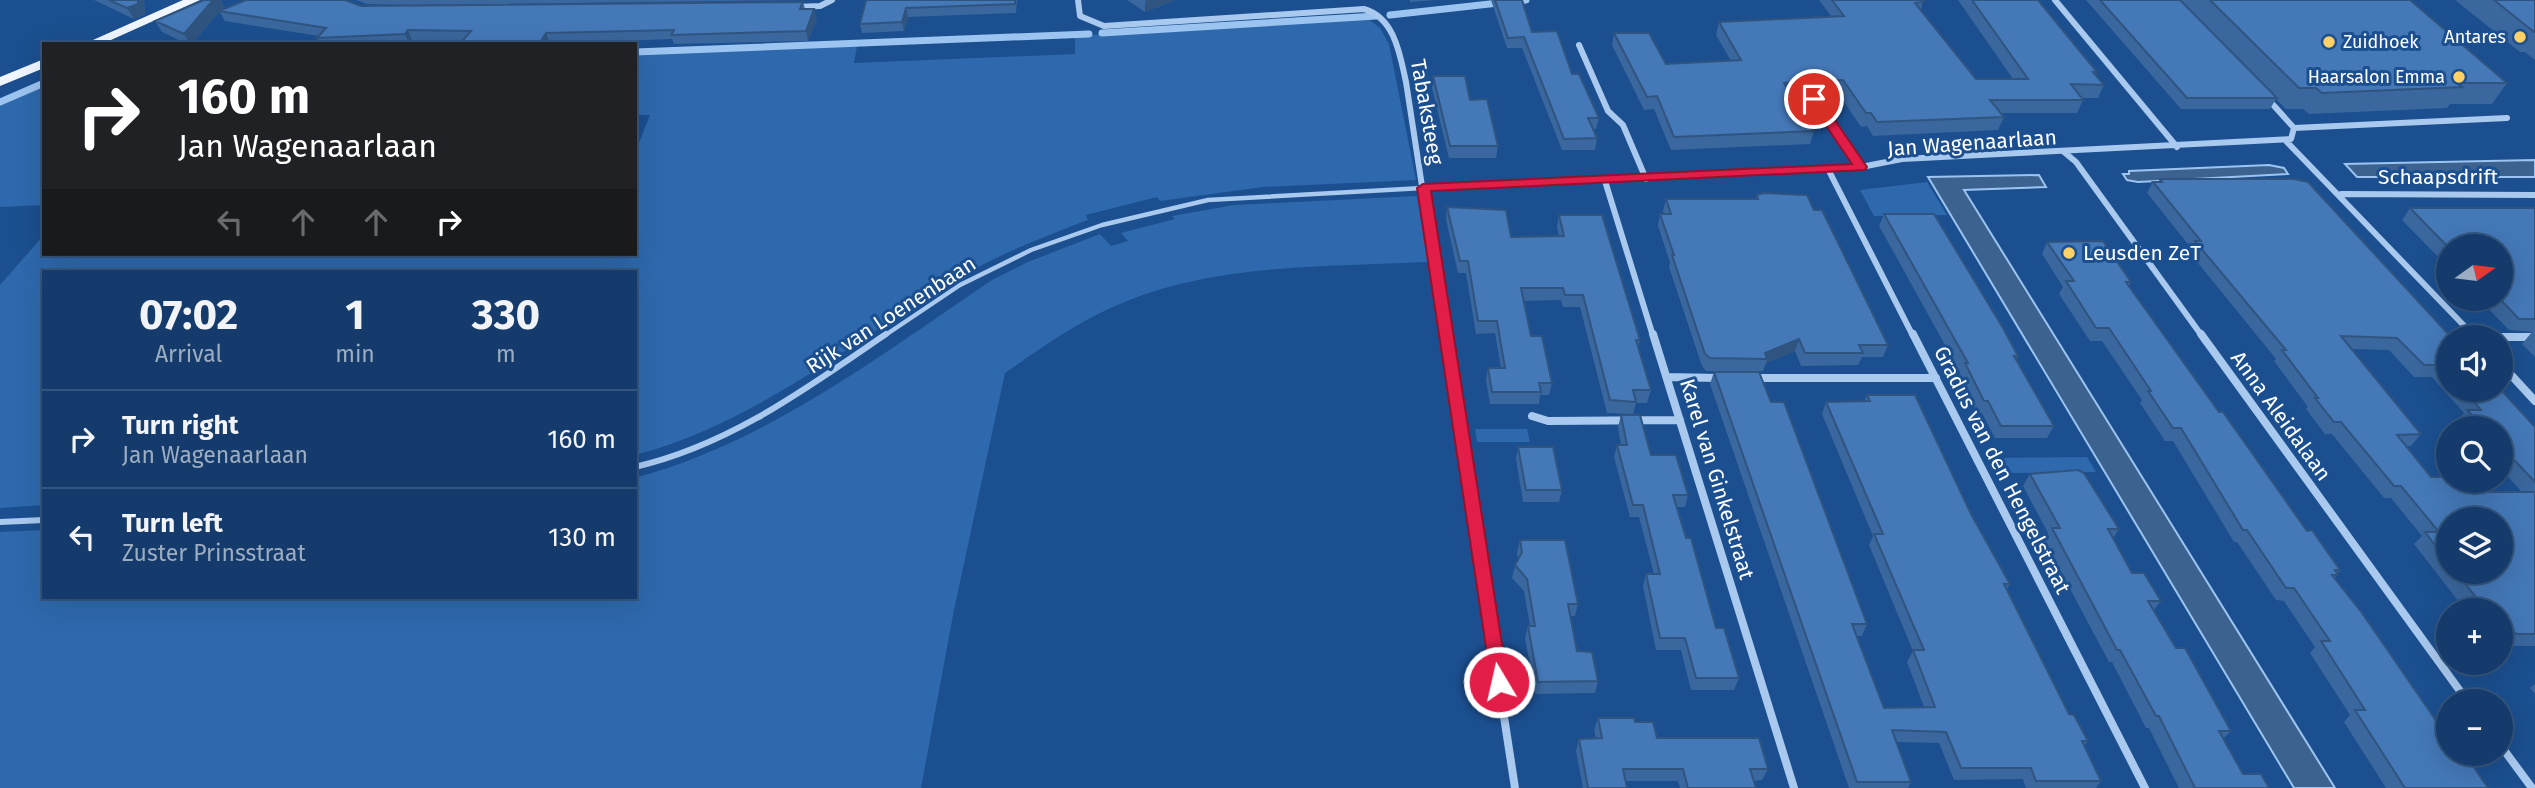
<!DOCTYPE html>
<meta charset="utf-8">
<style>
:root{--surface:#143b6b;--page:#214673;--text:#f1f3f6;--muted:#9dadc1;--line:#33557e}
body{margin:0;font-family:"Fira Sans",sans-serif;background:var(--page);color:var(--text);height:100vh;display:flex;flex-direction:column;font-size:26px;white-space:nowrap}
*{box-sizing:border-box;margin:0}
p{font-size:23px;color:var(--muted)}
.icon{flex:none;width:38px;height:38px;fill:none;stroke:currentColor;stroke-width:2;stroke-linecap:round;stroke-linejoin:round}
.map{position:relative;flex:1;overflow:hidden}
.side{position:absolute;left:42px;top:270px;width:595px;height:329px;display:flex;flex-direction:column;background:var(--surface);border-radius:0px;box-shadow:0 7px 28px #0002,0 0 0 2px var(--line)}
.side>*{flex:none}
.hud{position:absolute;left:42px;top:42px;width:595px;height:214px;border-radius:0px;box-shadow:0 7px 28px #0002,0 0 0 2px var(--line);background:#202124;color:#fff;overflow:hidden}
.needle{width:46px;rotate:76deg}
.tools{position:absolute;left:2436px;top:234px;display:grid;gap:14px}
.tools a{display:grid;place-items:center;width:77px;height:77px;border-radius:50%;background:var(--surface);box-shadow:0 7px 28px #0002,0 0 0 2px var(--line);font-size:35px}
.pin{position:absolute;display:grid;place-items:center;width:60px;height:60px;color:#fff;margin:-30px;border:4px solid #fff;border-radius:50%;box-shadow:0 2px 7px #0007}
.me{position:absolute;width:77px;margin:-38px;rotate:351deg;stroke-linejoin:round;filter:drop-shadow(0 0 5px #0008)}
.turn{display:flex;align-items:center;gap:24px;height:147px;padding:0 21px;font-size:32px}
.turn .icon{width:91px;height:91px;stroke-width:2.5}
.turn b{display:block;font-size:49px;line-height:60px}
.lanes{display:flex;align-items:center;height:66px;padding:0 21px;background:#0003;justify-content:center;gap:35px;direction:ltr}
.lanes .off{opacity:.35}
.eta{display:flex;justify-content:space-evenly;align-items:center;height:119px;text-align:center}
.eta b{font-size:42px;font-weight:700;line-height:49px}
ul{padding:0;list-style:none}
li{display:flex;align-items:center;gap:21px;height:98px;padding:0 21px;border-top:2px solid var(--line)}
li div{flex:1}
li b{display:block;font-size:26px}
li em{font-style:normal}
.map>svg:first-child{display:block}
.green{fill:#2e69ad}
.water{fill:#3c6290;stroke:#9cc4f0;stroke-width:2}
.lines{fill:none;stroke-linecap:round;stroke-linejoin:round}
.stream{stroke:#9cc4f0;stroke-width:7}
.service-far1{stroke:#a9c9ee;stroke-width:4.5}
.service{stroke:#a9c9ee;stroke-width:6}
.minor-far1{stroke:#a9c9ee;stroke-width:6}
.minor{stroke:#a9c9ee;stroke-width:8}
.primary{fill:#f0f6ff;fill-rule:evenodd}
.wall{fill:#3a679d;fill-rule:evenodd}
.shaded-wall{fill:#305480}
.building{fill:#4478b7;stroke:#305480;stroke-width:2}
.route{fill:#e11d48;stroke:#92132f;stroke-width:2}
.poi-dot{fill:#ffd166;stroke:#1b4f8f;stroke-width:2.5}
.labels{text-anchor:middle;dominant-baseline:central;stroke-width:6;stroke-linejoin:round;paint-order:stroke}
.far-poi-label{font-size:18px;fill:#fff;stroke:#1b4f8f;text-anchor:end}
.street-label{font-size:21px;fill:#fff;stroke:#1b4f8f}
.poi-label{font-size:21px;fill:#fff;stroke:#1b4f8f;text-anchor:start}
</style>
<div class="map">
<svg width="2535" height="788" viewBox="0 0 2535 788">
<rect width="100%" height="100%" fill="#1b4f8f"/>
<!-- green -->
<path class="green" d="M1367 18 1380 28 1389 44 1416 180 1263 187 1160 201 1157 197 1086 215 1088 220C1040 238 992 257 948 284 845 347 753 424 635 455V271H44V505L0 508V285L44 235V254H635V153L650 115H635V54L857 46 854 63 1075 54V36Z
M44 85V205L0 207V104Z
M1927 182 1947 215 1874 216 1860 190Z
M1417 196 1428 262C1324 267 1210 263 1113 307 1074 324 1040 349 1005 373L954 610 921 788H0V532L44 530V597H635V478C768 442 879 356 992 280L1028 262 1100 234 1111 246 1128 241 1121 233 1175 219 1172 216 1234 205Z
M1475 429H1527L1530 442H1477Z
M2087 457 2096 472 1997 473 1988 458Z"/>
<!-- water -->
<path class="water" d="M2535 160V177H2357L2345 164Z
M2269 165 2284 168 2288 174 2138 182 2127 180 2123 174H2129V171Z
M2039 175 2046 187 1964 190 2335 788H2294L1928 177Z"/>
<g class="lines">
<!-- stream -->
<path class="stream" d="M1390 15 1526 0
M1102 33 1376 16
M635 52 1089 34
M0 102 44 83"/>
<!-- service-far1 -->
<path class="service-far1" d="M884 336 960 285 1031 250 1102 225 1208 200 1423 188"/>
<!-- service -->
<path class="service" d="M635 467C730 445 807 388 886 334
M0 522 44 520"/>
<!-- minor-far1 -->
<path class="minor-far1" d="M1078 0 1080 16 1104 26 1364 9C1395 18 1400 55 1406 82L1445 336
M2055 0 2177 147
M795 7 820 6 832 0
M1579 45 1608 111 1623 125 1646 179
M1814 99 1861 167
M2294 128 2507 118
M2286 141 2474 336
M2064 152 2076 162 2202 336
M1828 169 1913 336
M1605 181 1653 336
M1423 188 1861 167 1902 159 2291 139 2294 128 2267 98
M2341 194 2535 195"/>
<!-- minor -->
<path class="minor" d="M1445 334 1515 788
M1653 334 1794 788
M1913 334 2145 788
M2201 334 2468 702
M2472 334 2476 338
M2475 337H2535
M2501 364 2535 401
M1667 377 1719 378
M1752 378H1936
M1532 416 1548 421 1680 420
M2501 746 2532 788"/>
<!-- primary -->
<path class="primary" d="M183 0H200L102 44H84Z
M44 59V68L0 86V77Z"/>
</g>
<!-- wall -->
<path class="wall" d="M94 0H144L145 14 134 19Z
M204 0H221L224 6 192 44H187L162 32 155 21Z
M356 0H811L409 5 367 4Z
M866 0H1017L1016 13 908 17 904 31 862 33 860 24Z
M1127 0H1175L1145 12Z
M1410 0H1436L1410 2Z
M1491 0H1522L1532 32 1572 74 1599 118 1596 129H1593L1597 138 1595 150H1562L1522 48H1507Z
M1819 0H1923L1921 10 1976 79H2013L1958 0H2038L2097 72 2096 75 2104 85 2098 98H2082L2083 100 2077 113H2001L2004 117 1998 130 1873 136 1867 126 1861 127 1838 93 1791 95 1814 131 1810 144 1671 150 1654 109 1644 110 1612 45 1614 33 1666 64 1731 61 1716 35 1719 22 1831 16Z
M2086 0H2410L2507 83 2492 104H2450L2447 108 2309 114 2303 109H2286L2276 99 2270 109H2181Z
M2455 0H2535V60L2525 52H2520Z
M803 2 805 9 817 19 808 41 674 44 672 39 550 44H463V40H412L409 44H320L317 38 319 36 225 21 219 11 361 6Z
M1433 76 1470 100 1498 146 1496 158H1449L1432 88Z
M2160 179 2448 338V390H2501L2535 427V646H2504L2501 642V611H2466L2414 544 2422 536 2391 498H2384L2332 434H2325L2306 409 2308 407 2274 361 2276 359 2189 252 2191 248 2147 193 2153 182H2158ZM2351 349 2389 350 2414 377H2432L2464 413 2457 422 2463 429H2501V469L2522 492H2469L2431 477 2407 446H2411L2421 434ZM2448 520 2501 572H2448Z
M1757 195 1814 210 1888 345 1883 357H1862L1858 365 1801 366 1795 351 1766 363 1763 371H1706L1702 366 1669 267 1670 262 1658 226 1660 214H1664L1663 211 1666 199H1755Z
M1447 207 1511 237 1559 236 1557 227 1559 215 1640 340 1638 347 1651 390 1647 403H1636L1633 414 1607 413 1580 307H1563L1561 300 1523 301 1531 336 1552 383 1549 395H1540L1539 404H1490L1486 380 1488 368H1501L1495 333 1476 334 1466 273H1458L1446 219Z
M2410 208H2535V357L2522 344 2532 332H2535L2509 330 2479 299H2501L2448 247V267L2402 220Z
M1884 214 2018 356 2016 360 2054 426 2047 438H1995L1982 413H1977L1959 376 1960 372 1879 226Z
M2047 242 2131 282 2129 286 2219 412 2307 531 2340 570 2335 578 2466 763 2488 788H2386L2344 722 2350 715 2310 653 2315 647 2284 601 2276 600 2237 542H2234L2173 441H2165L2140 403 2142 400 2102 341H2090L2059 294 2063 287 2042 254Z
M1714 372 1771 402 1867 624 1862 636H1856L1884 708 1924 707 1907 662 1913 651 1869 545 1873 536 1822 414 1826 402 1864 401 1867 395 1971 514 2010 584 2007 589 2069 714 2088 741 2084 746 2101 781 2096 788H2026L2023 779 1954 780 1939 743 1896 742 1911 782 1908 788H1849L1710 384Z
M1621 415 1651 455 1688 495 1685 507H1677L1716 628 1739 678 1734 690H1691L1681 650H1656L1643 586 1646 574H1654L1639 517H1630L1614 457 1617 445H1621L1618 427Z
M1518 447 1562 490 1559 502H1523L1516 459Z
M2030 474 2119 529 2113 538 2132 573 2161 601 2154 610 2176 648 2231 731 2223 739 2243 774 2269 788H2179L2149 728H2146L2112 662H2109L2044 540 2048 533 2023 486Z
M1520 540 1578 604 1575 616H1570L1577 651 1598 681 1595 693 1535 694 1525 638 1528 626H1530L1524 591 1512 578 1515 565 1518 559 1517 553Z
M2535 684V694L2530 688Z
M1598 718 1635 722 1657 738 1768 769 1762 780 1754 781 1756 788H1680L1678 781H1625L1627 788H1583L1576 751 1579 739H1596L1594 730Z"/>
<!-- shaded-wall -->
<path class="shaded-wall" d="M138 0H144L145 14 134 19 127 8Z
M213 0H221L224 6 192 44H190L184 34Z
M1148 0H1175L1145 12V1Z
M906 8 908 17 904 31 902 22Z
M814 9 817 19 808 41 806 31Z
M408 30 412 40 409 44 405 34Z
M546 33 550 43 542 44 541 41Z
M1791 82 1787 95 1784 83Z
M1799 339 1795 351 1766 363 1767 359 1765 353Z"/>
<!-- building -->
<path class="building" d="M109 0H138V4L127 8Z
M204 0H213L184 34 155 21Z
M246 0H345L361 6 803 2 800 9H814L806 31 671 35 674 30 546 33 541 41H462L471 31 408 30 405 34 317 38 326 28 219 11Z
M866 0H1015V4L906 8 902 22 860 24Z
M1495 0H1522L1532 32 1557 31 1572 74H1579L1599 118H1588L1597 138 1564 139 1524 37 1508 38Z
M1832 0H1923L1924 2 1915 3 1976 79H2028L1972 0H2038L2097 72H2093L2104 85 2071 84 2083 100H1990L2004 117 1877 122 1871 113H1866L1843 80 1791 82 1784 83 1814 131 1674 137 1657 96 1647 97 1614 33H1649L1666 64 1741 60 1719 22 1844 16Z
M2100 0H2180L2277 98H2187Z
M2210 0H2410L2507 83H2457L2462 87 2322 93 2316 88H2299Z
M2494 0H2535V32H2534Z
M1433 76H1465L1470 100 1487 99 1498 146H1450Z
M2160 179H2294L2308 182 2452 338H2448V373L2441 365H2424L2397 338 2341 336 2421 434 2397 435 2431 477H2448V481H2460L2469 492H2535V634H2516L2505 621H2501V611H2487L2456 572H2501V520H2448V562L2425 532H2439L2401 486H2394L2341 422H2334L2315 398H2318L2282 350H2286L2195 241H2201L2153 182H2162Z
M1764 193 1807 195 1814 210H1822L1888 345H1859L1863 353H1805L1799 339 1765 353 1767 359 1710 358 1705 354 1672 255H1674L1660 214H1671L1666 199H1758L1757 195Z
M1447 207 1506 210 1511 237 1564 236 1559 215H1602L1640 340H1636L1651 390H1633L1636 402 1610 400 1583 295H1565L1563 288H1521L1531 336H1542L1552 383H1539L1541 392H1492L1488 368H1505L1497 321H1478L1468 261H1460Z
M2410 208H2535V319H2519L2500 299H2501V247H2448Z
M1884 214H1934L2003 328 2018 356H2014L2054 426H2001L1988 401H1984L1965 363H1968Z
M2103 241 2131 282H2126L2219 412H2223L2307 531 2312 530 2340 570H2335L2338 575H2332L2362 613 2448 738V754H2459L2466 763H2471L2488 788H2405L2355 710H2365L2321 641H2330L2294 588H2286L2247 530H2243L2181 428H2173L2148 391H2151L2109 328H2096L2066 281H2074L2047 242Z
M1714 372H1759L1771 402H1784L1867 624H1852L1884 708 1935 707 1913 650H1924L1874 534H1883L1826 402 1870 401 1867 395H1915L1971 514 2010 584H2004L2069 714 2074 715 2088 741H2082L2101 781H2036L2031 768H1961L1946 732 1892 730 1911 782H1857Z
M2464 390H2501L2535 427V482L2501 446V429H2485L2467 410H2481Z
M1621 415H1640L1651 455H1676L1688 495H1673L1686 538H1691L1716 628H1724L1739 678H1696L1685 638H1660L1646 574H1660L1643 505H1633L1617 445H1627Z
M1518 447H1553L1562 490H1526Z
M2078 470 2084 473 2119 529H2108L2132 573H2144L2161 601H2148L2176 648H2185L2231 731H2219L2243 774H2261L2269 788H2195L2159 716H2156L2120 650H2117L2052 528H2060L2030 474Z
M1520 540H1565L1578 604H1568L1577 651 1592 652 1598 681 1538 682 1528 626H1535L1527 579 1515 565 1522 552Z
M1598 718H1634L1635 722H1653L1657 738H1759L1768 769H1750L1756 788H1688L1683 769H1623L1627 788H1588L1579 739 1602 738Z"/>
<!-- route -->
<path class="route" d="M1810 97H1819L1867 167 1865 170 1431 191 1508 682 1506 687H1492L1417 188 1423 184 1852 164 1808 99Z"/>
<!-- markers -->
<g class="poi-dot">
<circle cx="2520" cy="37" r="7"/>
<circle cx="2329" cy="42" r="7"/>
<circle cx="2459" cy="77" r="7"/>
<circle cx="2069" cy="253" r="7"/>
</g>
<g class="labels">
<!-- far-poi labels -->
<g class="far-poi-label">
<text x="2506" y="37">Antares</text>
<text x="2343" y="42" text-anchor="start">Zuidhoek</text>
<text x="2445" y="77">Haarsalon Emma</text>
</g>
<!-- street labels -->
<g class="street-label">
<text transform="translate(1427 112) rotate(80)">Tabaksteeg</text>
<text transform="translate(1972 143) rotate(-4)">Jan Wagenaarlaan</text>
<text x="2438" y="177">Schaapsdrift</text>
<text transform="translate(891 315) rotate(-33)">Rijk van Loenenbaan</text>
<text transform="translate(2281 416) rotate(54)">Anna Aleidalaan</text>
<text transform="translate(2002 470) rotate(63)">Gradus van den Hengelstraat</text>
<text transform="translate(1717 479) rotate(73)">Karel van Ginkelstraat</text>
</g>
<!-- poi labels -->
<g class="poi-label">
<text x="2083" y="253">Leusden ZeT</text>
</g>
</g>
</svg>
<div class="tools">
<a><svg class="needle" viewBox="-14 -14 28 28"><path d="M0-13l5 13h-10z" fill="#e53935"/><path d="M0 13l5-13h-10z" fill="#9dadc1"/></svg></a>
<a><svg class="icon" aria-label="sound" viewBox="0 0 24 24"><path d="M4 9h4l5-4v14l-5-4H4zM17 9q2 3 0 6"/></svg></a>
<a><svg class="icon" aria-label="search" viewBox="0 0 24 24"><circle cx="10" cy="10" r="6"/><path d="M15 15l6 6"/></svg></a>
<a><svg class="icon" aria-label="layers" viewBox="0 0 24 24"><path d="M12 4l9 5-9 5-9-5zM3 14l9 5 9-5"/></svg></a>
<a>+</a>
<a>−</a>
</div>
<div class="pin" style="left:1814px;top:99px;background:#d93025"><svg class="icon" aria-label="arrive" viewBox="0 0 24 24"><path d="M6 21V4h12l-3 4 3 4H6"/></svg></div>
<svg class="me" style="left:1499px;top:682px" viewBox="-20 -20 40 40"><circle r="17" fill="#e11d48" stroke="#fff" stroke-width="3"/><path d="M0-11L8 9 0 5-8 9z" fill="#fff"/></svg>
<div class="hud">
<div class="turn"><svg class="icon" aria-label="right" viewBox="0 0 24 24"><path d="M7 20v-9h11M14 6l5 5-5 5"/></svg><div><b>160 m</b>Jan Wagenaarlaan</div></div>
<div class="lanes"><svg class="icon off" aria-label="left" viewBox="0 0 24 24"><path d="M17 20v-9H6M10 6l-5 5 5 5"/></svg><svg class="icon off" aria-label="ahead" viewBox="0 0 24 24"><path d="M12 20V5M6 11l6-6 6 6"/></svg><svg class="icon off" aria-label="ahead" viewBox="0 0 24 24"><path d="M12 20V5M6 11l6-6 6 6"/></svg><svg class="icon" aria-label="right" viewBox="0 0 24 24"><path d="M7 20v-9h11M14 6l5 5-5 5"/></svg></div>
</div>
<section class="side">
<div class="eta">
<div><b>07:02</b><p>Arrival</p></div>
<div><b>1</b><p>min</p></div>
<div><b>330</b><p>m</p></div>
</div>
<ul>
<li><svg class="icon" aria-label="right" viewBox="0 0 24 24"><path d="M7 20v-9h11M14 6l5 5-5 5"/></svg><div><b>Turn right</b><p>Jan Wagenaarlaan</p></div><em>160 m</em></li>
<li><svg class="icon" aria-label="left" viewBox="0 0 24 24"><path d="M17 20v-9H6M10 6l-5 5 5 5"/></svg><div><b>Turn left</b><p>Zuster Prinsstraat</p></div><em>130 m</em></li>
</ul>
</section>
</div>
